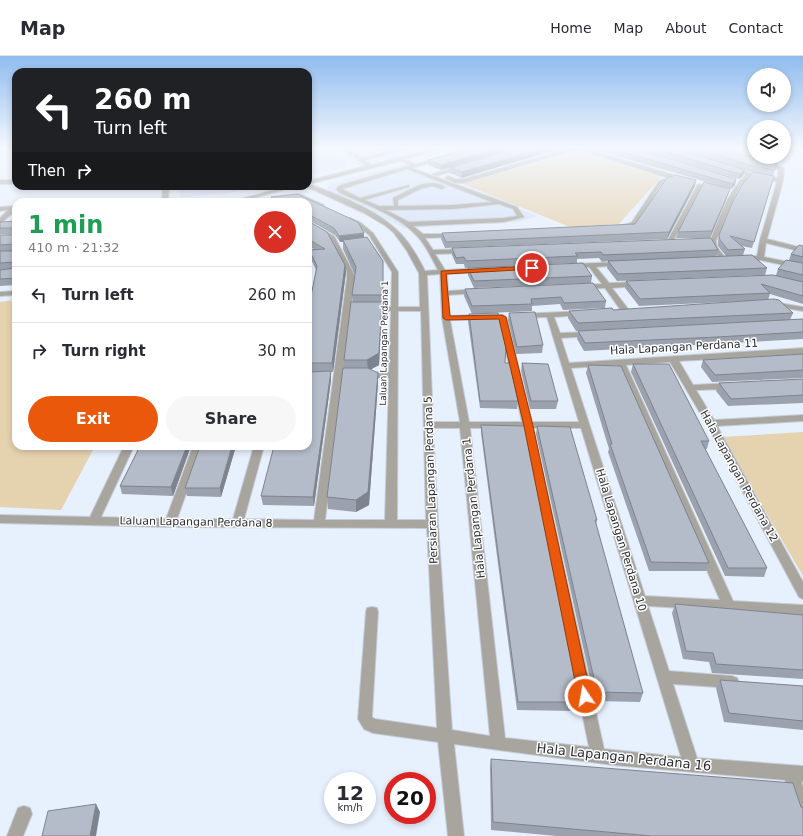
<!DOCTYPE html>
<meta charset="utf-8">
<style>
:root{--surface:#fff;--page:#f7f7f7;--text:#2b2b33;--muted:#7c7c81;--line:#e1e1e2;--accent:#ea580c}
body{margin:0;font-family:"DejaVu Sans",sans-serif;background:var(--page);color:var(--text);height:100vh;display:flex;flex-direction:column;font-size:15px;white-space:nowrap}
*{box-sizing:border-box;margin:0}
p{font-size:13px;color:var(--muted)}
.icon{flex:none;width:22px;height:22px;fill:none;stroke:currentColor;stroke-width:2;stroke-linecap:round;stroke-linejoin:round}
.map{position:relative;flex:1;overflow:hidden}
.drawer{position:absolute;left:12px;top:142px;width:300px;height:252px;display:flex;flex-direction:column;background:var(--surface);border-radius:12px;box-shadow:0 2px 6px #0003}
.drawer>*{flex:none}
.hud{position:absolute;left:12px;top:12px;width:300px;height:122px;border-radius:12px;box-shadow:0 2px 6px #0003;background:#202124;color:#fff;overflow:hidden}
.controls{position:absolute;left:747px;top:12px;display:grid;gap:8px}
.controls a{display:grid;place-items:center;width:44px;height:44px;border-radius:50%;background:var(--surface);box-shadow:0 2px 6px #0003;font-size:20px}
.speed{position:absolute;left:324px;top:716px;display:flex;gap:8px;font-size:20px;font-weight:700;text-align:center}
.speed>*{display:grid;place-content:center;width:52px;height:52px;border-radius:50%;background:var(--surface);box-shadow:0 2px 6px #0003;line-height:1}
.speed small{font-size:10px;font-weight:400}
.speed .limit{border:6px solid #d22;background:#fff;color:#111}
.pin{position:absolute;display:grid;place-items:center;width:34px;height:34px;color:#fff;margin:-17px;border:2px solid #fff;border-radius:50%;box-shadow:0 1px 4px #0007}
.me{position:absolute;width:44px;margin:-22px;rotate:348deg;stroke-linejoin:round;filter:drop-shadow(0 0 3px #0008)}
.turn{display:flex;align-items:center;gap:14px;height:84px;padding:0 16px;font-size:18px}
.turn .icon{width:52px;height:52px;stroke-width:2.5}
.turn b{display:block;font-size:28px;line-height:34px}
.then{display:flex;align-items:center;height:38px;padding:0 16px;background:#0003;gap:8px;font-size:15px}
.round{display:grid;place-items:center;flex:none;width:42px;height:42px;border-radius:21px;background:var(--page)}
.head{display:flex;align-items:center;justify-content:space-between;height:68px;padding:0 16px}
h1{font-size:24px;font-weight:700;line-height:30px;color:#1e9e55}
.action{display:flex;gap:8px;margin-top:auto;padding:8px 16px}
.action a{flex:1;height:46px;border-radius:24px;background:var(--accent);color:#fff;font-size:16px;font-weight:700;line-height:46px;text-align:center}
.action a+a{background:var(--page);color:var(--text)}
ul{padding:0;list-style:none}
li{display:flex;align-items:center;gap:12px;height:56px;padding:0 16px;border-top:1px solid var(--line)}
li div{flex:1}
li b{display:block;font-size:15px}
li em{font-style:normal}
header{display:flex;align-items:center;gap:24px;box-sizing:border-box;height:56px;padding:0 20px;background:var(--surface);border-bottom:1px solid var(--line)}
header strong{font-size:19px}
nav{display:flex;gap:22px;margin-inline-start:auto;font-size:14px}
.map>svg:first-child{display:block}
.built{fill:#d7e3f7}
.green{fill:#e5d2af}
.lines{fill:none;stroke-linecap:round;stroke-linejoin:round}
.minor-casing{stroke:#c5cdd9;stroke-width:2}
.minor{fill:#a8a59f;fill-rule:evenodd}
.wall{fill:#9ba2ad}
.shaded-wall{fill:#7e848d}
.building{fill:#b4bcc9;stroke:#7e848d}
.route{fill:#ea580c;stroke:#983908}
.labels{text-anchor:middle;dominant-baseline:central;stroke-width:3;stroke-linejoin:round;paint-order:stroke}
.far-street-label{font-size:9px;fill:#2b2e33;stroke:#fff}
.street-label{font-size:11px;fill:#2b2e33;stroke:#fff}
.near-street-label{font-size:13px;fill:#2b2e33;stroke:#fff}
</style>
<header>
<strong>Map</strong>
<nav><a>Home</a><a>Map</a><a>About</a><a>Contact</a></nav>
</header>
<div class="map">
<svg width="803" height="780" viewBox="0 0 803 780">
<rect width="100%" height="100%" fill="#e7f0fd"/>
<!-- built -->
<path class="built" d="M308 91H326L345 104 348 110 308 119Z
M332 91H435L360 110Z
M402 108 538 160 518 166 404 172 327 133 329 128Z
M179 130H262L226 138 180 141Z"/>
<!-- green -->
<path class="green" d="M578 95 661 121 619 168 570 171 463 128Z
M16 244V390H95L61 454 0 451V246Z
M803 376V520L722 381Z"/>
<g class="lines">
<!-- minor casing -->
<g class="minor-casing">
<path id="minor" d="M340 91H346L362 102 406 91H415L365 104 370 108 367 110Z
M439 91H448L405 103 415 108 443 101V103L412 112 517 151 524 161 504 166 413 170 423 178H457V180L455 181 425 182 433 194 465 193 468 195 465 197 435 198 445 214 480 212 483 214 480 216 447 218 448 235 478 233 482 235 478 237 448 239 450 260 482 259 486 261 482 263 450 264 469 366H522L498 261 502 259 506 261 532 366H579L547 261 522 262 518 260 519 258 585 255 586 257 582 259 554 261 560 277 591 276 595 278 591 280 561 282 569 307 803 292V298L679 305 693 329 730 327 734 330 730 333 696 334 714 364 803 359V365L717 370 803 526V543L799 541 706 367 670 306 626 309 733 545 803 549V559L648 550 669 615 732 620 737 622 739 626 737 630 732 632 673 628 697 702 803 710V726L801 725 803 731V761L797 759 785 724 613 709 454 688 464 780H448L438 686 373 677 364 673 358 663 366 556 367 552 372 551 377 552 378 556 372 661 375 663 437 672 427 472 170 471 0 467V459L90 461 124 390H134L101 461 166 463 193 390H203L177 463H233L254 390H264L244 463 314 464 347 222V216L329 182 308 170V166L334 180 353 216 355 222 325 464H385L389 322H365L361 319 365 316H389L391 255H369L365 253 369 251H391L392 216 369 179 357 169 346 164V162H350L361 167 373 177 398 216V251H420L419 217 407 195 394 177 386 170 364 157 305 130H308V125ZM400 105 410 109 341 129 336 133 340 137C366 149 398 159 417 180 426 189 432 203 438 214L425 215C418 201 409 185 397 174 375 153 337 138 309 128ZM407 113 492 146 453 149 398 150V144L420 133 432 130 442 133 445 131C429 120 408 135 393 142L394 150H379L365 144 409 131V129L360 142 342 133ZM499 148 513 153 517 160 504 162 409 166 386 154 453 153ZM440 218 442 262 460 366H433L427 219ZM398 255H421L426 464H397ZM617 309 720 544 645 540 571 312ZM433 372H460L490 680 452 674 438 468ZM470 372H524L589 691 505 682ZM533 372H581L681 701 604 693Z
M573 91H581L677 120 678 122C674 124 667 124 663 127 651 136 638 186 617 171 621 168 627 169 632 166L659 125 668 122 577 93 464 127H455L445 122 448 120 456 123H464Z
M764 105 784 112 783 125 767 183 803 192V196L766 187 764 201 803 209V213L760 204H742L739 202 742 200H757L760 184 777 126 757 120 760 118 778 122V113L762 108V106Z
M461 109 464 111 463 112 436 120 433 118Z
M732 110 753 118 742 128 736 137 716 185 717 191 726 203 723 205 721 204 711 191 710 185C720 162 727 136 746 119L730 113 729 112Z
M0 124H16V128H0Z
M698 128 703 129 672 187H657V185L668 184Z
M163 130H169L168 146H149L162 143Z
M288 130H298L239 146H229Z
M299 138 324 149C317 153 307 144 300 142 295 141 275 146 267 146Z
M16 150V154L0 168V162L8 154 0 155V151Z
M620 206 623 208 622 209 596 211 609 227 638 226 642 228 638 230 612 232 629 254 625 256H622L605 232 579 233 578 231 582 229 602 228 589 211 572 212 569 210 572 208Z
M16 235V239L0 240V236Z
M767 245 803 251V255L767 249Z
M24 750 30 752 32 758 23 780H7L18 752Z"/>
</g>
<!-- minor -->
<use href="#minor" class="minor"/>
</g>
<!-- wall -->
<path class="wall" d="M372 91H397L382 95Z
M473 91H520L441 114 428 109V104Z
M521 91 462 122 450 117V112Z
M586 91H631L736 123 735 129 731 133Z
M631 91H671L745 114 743 120 739 123Z
M671 91H715L777 108 773 120 751 116Z
M774 120 752 192 741 190 745 193 743 199 728 200 767 212 765 219 617 225 607 212 608 205 602 206 599 202 577 203V207L465 212 464 208H456L452 199V192L718 194 716 201 726 200 718 190V185L719 179Z
M695 130 667 183 445 192 441 183 442 177 635 168Z
M728 139 710 182H676L678 176Z
M271 141 364 181 383 205V250H382L379 309 371 313 378 328 369 449 356 456 328 453 327 441 344 312V304L353 246 352 239 355 219 343 193V186H340L335 179 271 143Z
M16 165V229L0 230V179L15 178H0V166Z
M308 165 346 216 333 316H331V324L314 450 263 449 261 440 326 316H308V255L316 214 310 201 309 194 314 193 308 190Z
M803 190V248L770 238 768 244 639 250 625 232 626 225 776 219 778 213 789 204 791 198Z
M468 212 592 220 591 227 474 232 468 219Z
M465 233 606 245 605 252 563 254 560 248 532 250V255L472 258 464 240Z
M613 254 793 257 790 264 803 263V283L584 295 577 283 578 275 768 265 576 275 568 262 569 255Z
M509 257 543 289 542 297 516 298 508 264Z
M469 258 505 307 518 345 517 353 480 352 468 265Z
M803 298V322L712 326 701 311 703 304Z
M522 307 558 345 556 353H530L521 315Z
M633 308 709 385 707 393H705L767 512 764 521 725 520 631 316Z
M588 309 709 507 706 515H649L608 396 609 393 586 317Z
M803 323V347L728 350 716 335 719 327Z
M481 369 580 636 578 644H574L575 646 572 655 517 654 481 377Z
M537 370 597 464 596 468 643 637 640 646 595 645 536 378Z
M140 390H191L173 440 122 438 120 430Z
M200 390H236L221 441 187 440 185 432Z
M675 548 803 559V623L712 617 709 606 683 603 672 557Z
M720 624 803 630V674L724 666 716 632Z
M491 703 803 780H557L491 774 490 711Z"/>
<!-- shaded-wall -->
<path class="shaded-wall" d="M308 91H310V95H308Z
M382 91H397L382 95Z
M502 91H520L441 114V109Z
M548 91H565L462 122V116Z
M745 114 743 120 739 123 740 118Z
M736 123 735 129 731 133 733 128Z
M696 124 695 130 667 183 669 176Z
M730 133 728 139 710 182 712 175Z
M364 177V183L343 184V186H340L339 180Z
M345 209 346 216 333 316 332 307Z
M382 246V256L379 309 368 315 367 304Z
M331 315V324L314 450 313 441Z
M378 317V328L369 449 356 456V444Z
M187 390H191L173 440 171 431Z
M232 390H236L221 441 220 432Z
M96 748 100 756 96 780H90Z"/>
<!-- building -->
<path class="building" d="M473 91H502L441 109 428 104Z
M521 91H548L462 116 450 112Z
M605 91H631L736 123 733 128Z
M650 91H671L745 114 740 118Z
M690 91H715L777 108 775 114 753 110Z
M753 116 774 120 754 186 730 180 745 193 728 194 720 184 719 179 733 145 742 129Z
M676 119 696 124 669 176 446 186 442 177 635 168 667 122Z
M704 126 730 133 712 175 678 176Z
M297 138 358 166 364 177 339 180 334 172 308 158V146H261L274 143 271 141Z
M16 165V222L0 223V214L15 212V207L14 206 0 207V195H14L15 190 14 188 0 189V179H15V174L14 172H0V166Z
M308 165 327 176 345 209 332 307H308V255L317 210 309 194 325 193 308 183Z
M367 181 383 205V239H352L356 211 343 184Z
M711 182 718 194 603 199 601 196 575 197 578 200 466 205 464 201 456 202 452 192Z
M799 189 803 190V201L791 198Z
M752 199 767 212 618 218 608 205Z
M786 204 803 207V219L778 213Z
M583 207 592 220 474 225 468 212Z
M773 219 803 226V240L761 228 770 237 640 243 626 225Z
M593 227 606 245 564 247 561 241 531 243 532 248 472 250 465 233Z
M774 243 779 244 793 257 578 267 569 255 612 252 613 254Z
M351 246H382L379 297 367 304H344Z
M535 256 543 289 517 291 509 257Z
M498 257 506 291 505 307H510L518 345H480L469 258Z
M803 263V276L717 281 585 287 578 275Z
M803 298V314L715 319 703 304Z
M522 307 548 308 558 345H531Z
M633 308H669L709 385H701L767 512H728Z
M588 309 621 310 709 507 651 506 610 388H612Z
M343 312H368L378 317 368 436 356 444 327 441Z
M331 315 313 441 261 440 274 390H308V316Z
M803 323V339L731 343 719 327Z
M481 369 525 370 580 636H573L575 646H518Z
M537 370 570 371 597 464H595L643 637 597 636Z
M140 390H187L171 431 120 430Z
M200 390H232L220 432H185Z
M675 548 803 559V614L716 608 713 597 686 595Z
M720 624 803 630V665L729 657Z
M491 703 793 727 801 751 803 752V780H652L493 766Z
M96 748 90 780H42L48 755Z"/>
<!-- sky -->
<linearGradient id="sky" x2="0" y2="1"><stop stop-color="#8fbcee"/><stop offset="0.46" stop-color="#f4f8fe"/><stop offset="1" stop-color="#f4f8fe" stop-opacity="0"/></linearGradient>
<rect width="803" height="200" fill="url(#sky)"/>
<!-- route -->
<path class="route" d="M532 210 535 212V213L446 218 450 260 502 259 506 261 533 370 591 640 590 644 585 645 580 644 578 640 524 370 499 263 446 264 443 262 441 215Z"/>
<g class="labels">
<!-- far-street labels -->
<g class="far-street-label">
<text transform="translate(384 287) rotate(-89)">Laluan Lapangan Perdana 1</text>
</g>
<!-- street labels -->
<g class="street-label">
<text transform="translate(684 291) rotate(-3)">Hala Lapangan Perdana 11</text>
<text transform="translate(739 420) rotate(61)">Hala Lapangan Perdana 12</text>
<text transform="translate(431 424) rotate(-92)">Persiaran Lapangan Perdana 5</text>
<text transform="translate(474 452) rotate(-96)">Hala Lapangan Perdana 1</text>
<text transform="translate(196 466) rotate(1)">Laluan Lapangan Perdana 8</text>
<text transform="translate(621 484) rotate(73)">Hala Lapangan Perdana 10</text>
</g>
<!-- near-street labels -->
<g class="near-street-label">
<text transform="translate(624 701) rotate(6)">Hala Lapangan Perdana 16</text>
</g>
</g>
</svg>
<div class="controls">
<a><svg class="icon" aria-label="sound" viewBox="0 0 24 24"><path d="M4 9h4l5-4v14l-5-4H4zM17 9q2 3 0 6"/></svg></a>
<a><svg class="icon" aria-label="layers" viewBox="0 0 24 24"><path d="M12 4l9 5-9 5-9-5zM3 14l9 5 9-5"/></svg></a>
</div>
<div class="speed"><div>12<small>km/h</small></div><div class="limit">20</div></div>
<div class="pin" style="left:532px;top:212px;background:#d93025"><svg class="icon" aria-label="arrive" viewBox="0 0 24 24"><path d="M6 21V4h12l-3 4 3 4H6"/></svg></div>
<svg class="me" style="left:585px;top:640px" viewBox="-20 -20 40 40"><circle r="17" fill="#ea580c" stroke="#fff" stroke-width="3"/><path d="M0-11L8 9 0 5-8 9z" fill="#fff"/></svg>
<div class="hud">
<div class="turn"><svg class="icon" aria-label="left" viewBox="0 0 24 24"><path d="M17 20v-9H6M10 6l-5 5 5 5"/></svg><div><b>260 m</b>Turn left</div></div>
<div class="then">Then<svg class="icon" aria-label="right" viewBox="0 0 24 24"><path d="M7 20v-9h11M14 6l5 5-5 5"/></svg></div>
</div>
<section class="drawer">
<div class="head"><div><h1>1 min</h1><p>410 m · 21:32</p></div><a class="round" style="background:#d93025;color:#fff"><svg class="icon" aria-label="close" viewBox="0 0 24 24"><path d="M6 6l12 12M18 6L6 18"/></svg></a></div>
<ul>
<li><svg class="icon" aria-label="left" viewBox="0 0 24 24"><path d="M17 20v-9H6M10 6l-5 5 5 5"/></svg><div><b>Turn left</b></div><em>260 m</em></li>
<li><svg class="icon" aria-label="right" viewBox="0 0 24 24"><path d="M7 20v-9h11M14 6l5 5-5 5"/></svg><div><b>Turn right</b></div><em>30 m</em></li>
</ul>
<div class="action"><a>Exit</a><a>Share</a></div>
</section>
</div>
